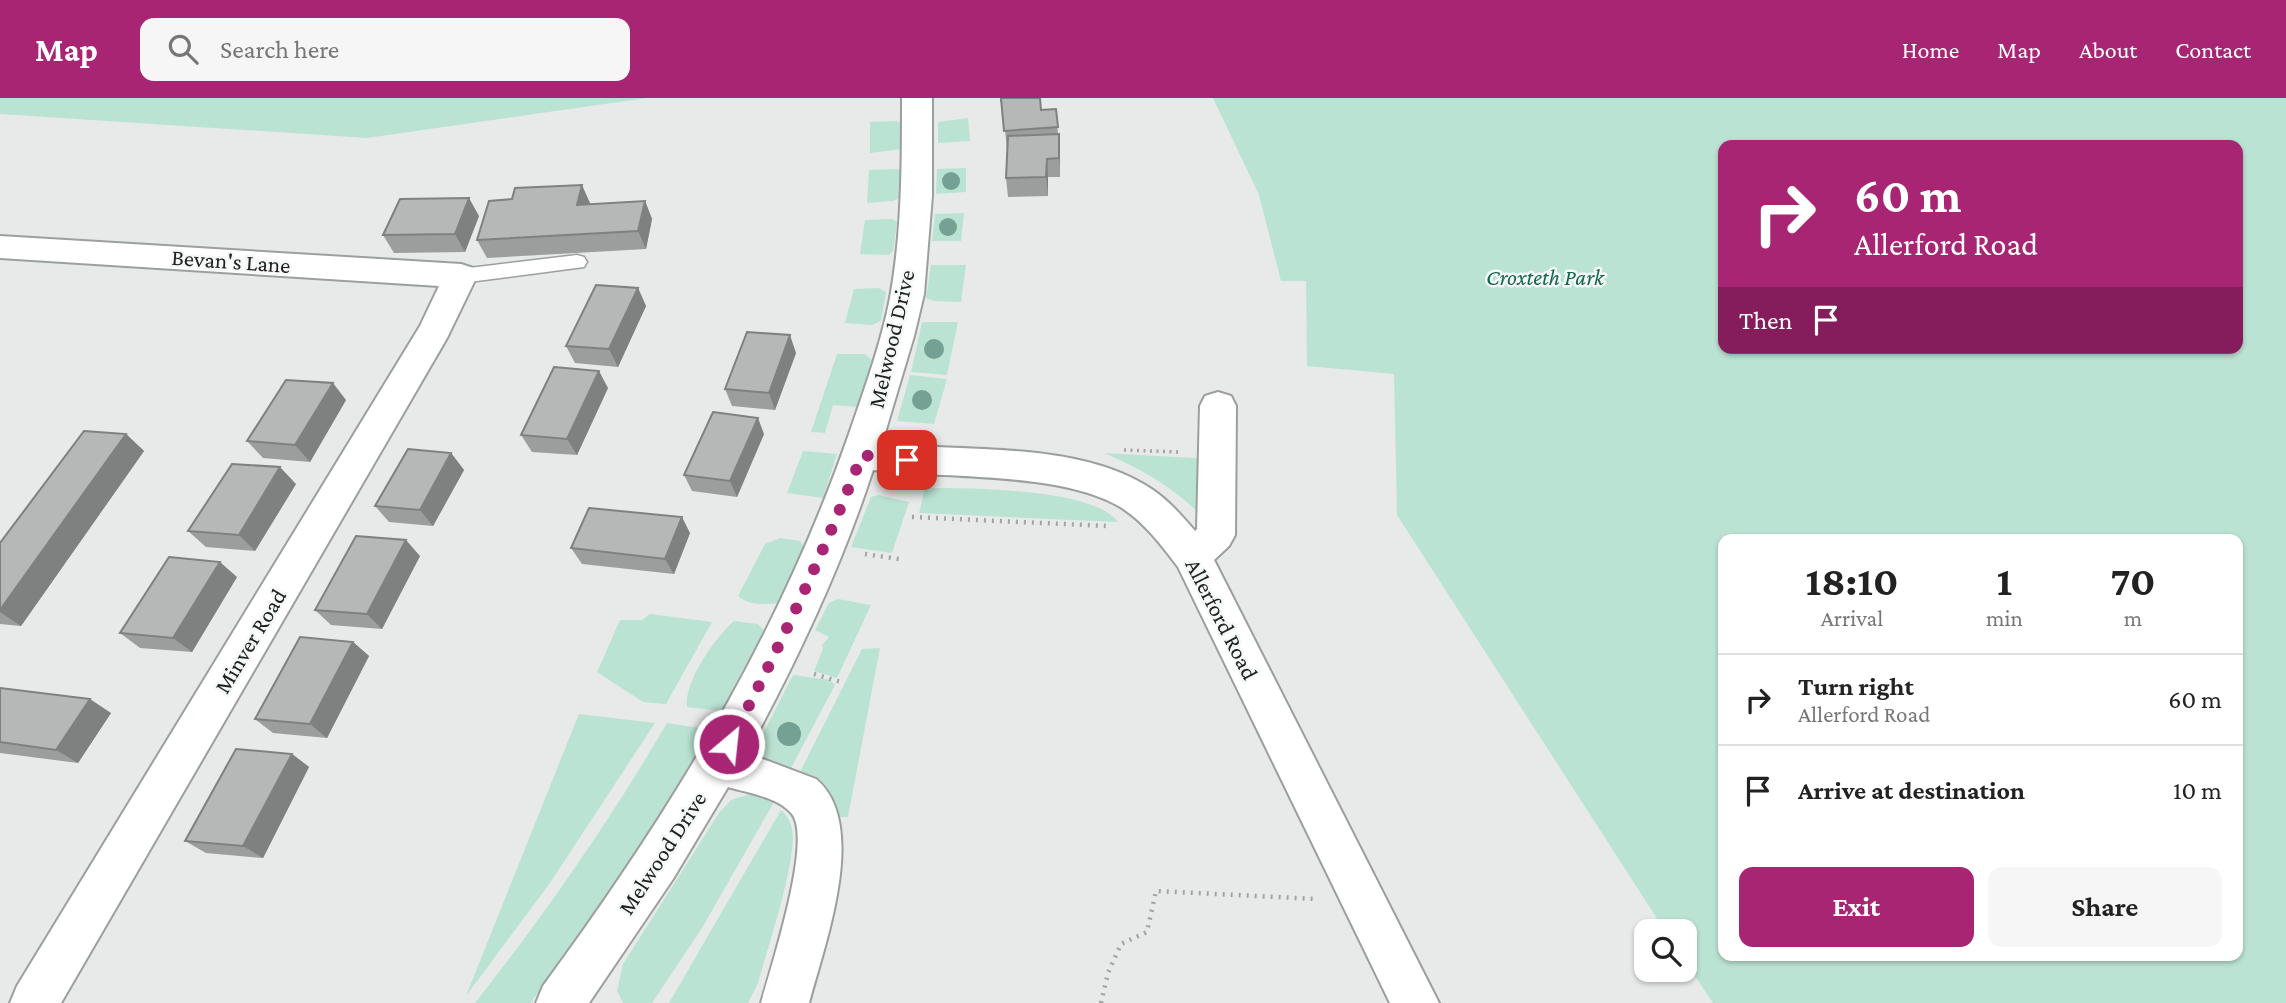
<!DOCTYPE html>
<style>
:root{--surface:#fff;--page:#f6f6f6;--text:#222;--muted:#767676;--line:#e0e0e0;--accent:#a72573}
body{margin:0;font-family:"Crimson Pro",serif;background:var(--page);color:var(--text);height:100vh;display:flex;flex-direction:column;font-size:26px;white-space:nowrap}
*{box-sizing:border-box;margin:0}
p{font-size:23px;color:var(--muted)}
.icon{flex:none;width:38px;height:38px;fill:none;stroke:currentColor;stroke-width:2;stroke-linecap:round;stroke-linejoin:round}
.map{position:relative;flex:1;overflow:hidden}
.details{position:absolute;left:1718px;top:436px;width:525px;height:427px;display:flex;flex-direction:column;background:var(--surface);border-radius:14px;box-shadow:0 2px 5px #0004}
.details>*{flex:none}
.hud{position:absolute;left:1718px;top:42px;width:525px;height:214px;border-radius:14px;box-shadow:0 2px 5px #0004;background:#a72573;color:#fff;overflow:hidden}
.fabs{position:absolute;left:1634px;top:821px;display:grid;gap:14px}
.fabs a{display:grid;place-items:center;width:63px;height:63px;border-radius:14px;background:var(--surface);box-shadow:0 2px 5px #0004;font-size:35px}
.pin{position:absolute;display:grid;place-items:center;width:60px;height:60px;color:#fff;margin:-30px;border-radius:14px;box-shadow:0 4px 10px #0006}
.me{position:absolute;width:77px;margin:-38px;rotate:28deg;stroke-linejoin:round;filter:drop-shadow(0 0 5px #0008)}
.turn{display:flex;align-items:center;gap:24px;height:147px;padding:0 21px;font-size:32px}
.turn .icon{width:91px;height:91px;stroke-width:2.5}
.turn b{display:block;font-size:49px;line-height:60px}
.then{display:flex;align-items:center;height:66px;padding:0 21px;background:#0003;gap:14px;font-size:26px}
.eta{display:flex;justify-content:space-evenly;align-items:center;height:119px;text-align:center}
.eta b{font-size:42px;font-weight:700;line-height:49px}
.action{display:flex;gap:14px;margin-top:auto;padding:14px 21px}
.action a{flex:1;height:80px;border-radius:14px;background:var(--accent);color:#fff;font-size:28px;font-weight:700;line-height:80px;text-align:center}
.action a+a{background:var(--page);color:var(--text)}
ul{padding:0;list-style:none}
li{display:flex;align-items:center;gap:21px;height:91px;padding:0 21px;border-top:2px solid var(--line)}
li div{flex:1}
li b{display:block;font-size:26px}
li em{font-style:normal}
header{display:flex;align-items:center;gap:42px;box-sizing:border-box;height:98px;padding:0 35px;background:var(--accent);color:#fff}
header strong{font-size:33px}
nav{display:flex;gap:38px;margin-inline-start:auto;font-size:24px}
.search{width:490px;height:63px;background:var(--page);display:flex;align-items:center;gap:18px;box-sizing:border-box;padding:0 24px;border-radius:14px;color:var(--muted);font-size:26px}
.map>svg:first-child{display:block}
.green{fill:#bbe3d3;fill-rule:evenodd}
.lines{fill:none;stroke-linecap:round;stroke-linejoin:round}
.lane-casing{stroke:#9b9f9d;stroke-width:3}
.street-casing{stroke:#9b9f9d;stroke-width:4}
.path-far1{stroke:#a1a4a3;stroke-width:3.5;stroke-dasharray:2 4.5;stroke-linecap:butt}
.path{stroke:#a1a4a3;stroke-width:4.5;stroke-dasharray:2 6;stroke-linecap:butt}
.lane{fill:#fff;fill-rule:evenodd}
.street{fill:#fff;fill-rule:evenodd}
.tree{fill:#74a194}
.wall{fill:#9c9e9d}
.shaded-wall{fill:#7f8180}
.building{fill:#b5b8b7;stroke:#7f8180;stroke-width:2}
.route{stroke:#a72573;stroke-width:12;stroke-dasharray:0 21.6}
.labels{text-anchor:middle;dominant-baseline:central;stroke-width:5;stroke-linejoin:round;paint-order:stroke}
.street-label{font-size:23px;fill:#202121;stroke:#f4f8f6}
.park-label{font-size:23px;font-style:italic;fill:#15664f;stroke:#f4f8f6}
</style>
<header>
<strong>Map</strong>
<div class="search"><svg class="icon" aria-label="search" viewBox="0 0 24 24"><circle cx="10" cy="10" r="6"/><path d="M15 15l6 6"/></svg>Search here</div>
<nav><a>Home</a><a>Map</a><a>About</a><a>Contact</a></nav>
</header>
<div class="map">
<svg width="2286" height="905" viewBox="0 0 2286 905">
<rect width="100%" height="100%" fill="#e7eae9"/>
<!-- green -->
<path class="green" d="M0 0H647L367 40 0 16Z
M1213 0H2286V905H1713L1685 863V833H1665L1397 417 1394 276 1307 268 1306 183H1281L1259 97ZM2238 47V250H1724V47ZM2238 441V858H1724V441Z
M968 20 970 43 938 45V24Z
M897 23 902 26V51L870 55V24Z
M966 70V94L936 96 937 71Z
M898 71 902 73 900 100 893 103 867 105 869 72Z
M964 115 961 143H932L935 116Z
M893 121 897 124 893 153 889 157 860 156 865 122Z
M931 167H966L961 204 934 203 926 200Z
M879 190 886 194 881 223 872 227 845 225 854 191Z
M922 224H958L947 277 911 274Z
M837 256H865L872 262 858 309 833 307 825 335 811 334Z
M910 277 947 281 934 326 897 323Z
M803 353 837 356 823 400 787 395Z
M1104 355 1211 361 1210 427C1180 393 1146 373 1104 355Z
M925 390C966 390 1094 390 1118 424L919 415Z
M878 397 909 404 892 455 851 449 871 399Z
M780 440 800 443 804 449 778 505C766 507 747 507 738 498L765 446Z
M838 501 871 507 837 580 814 573 823 551 822 547 829 539 815 532 829 505Z
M650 516 712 524 666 606 643 604 597 574 620 522H642Z
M734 523 758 526 764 532 721 613 687 609C684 583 715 540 734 523Z
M880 550 848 719H833L832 698C822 687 808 687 800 674L862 551Z
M793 577 830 582 835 587 790 672 763 659 761 640Z
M579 616 655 625 550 785 466 898Z
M667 625 700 630 706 642 636 753 531 905H475C545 816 610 723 667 625Z
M750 696 774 704 702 830 652 905H623L617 893 623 866 719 715 731 702Z
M781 712C786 717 791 723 792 731 798 760 767 852 758 885L748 905H669Z"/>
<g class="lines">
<!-- lane casing -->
<g class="lane-casing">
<path id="lane" d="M577 157 584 159 587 164 584 169 461 185 454 183 451 178 454 173 461 171Z"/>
</g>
<!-- street casing -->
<g class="street-casing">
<path id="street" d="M902 0H932V98L924 196 914 238 882 345C967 355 1079 342 1153 392 1169 403 1182 418 1195 433L1197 431 1200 308 1205 298 1218 294 1231 298 1236 308 1235 437 1229 448 1214 462 1439 905H1390L1178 469C1162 448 1145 425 1122 410 1062 373 945 381 873 372 841 470 796 565 747 655L816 681C870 726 824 848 809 905H761C770 872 813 742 792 716 778 699 748 695 728 689L673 781 589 905H536L543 888C670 715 778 540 849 336 864 292 881 246 890 200 902 134 902 67 902 0Z
M0 138 461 166 473 170 477 178 447 240 61 905H10L17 888 420 228 439 188 0 160Z"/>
</g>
<!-- path-far1 -->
<path class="path-far1" d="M1124 352 1178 354"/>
<!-- path -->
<path class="path" d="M912 419 1107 428
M865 456 899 461
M814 576 841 584
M1101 905 1108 875 1121 846 1147 834 1156 793 1317 801"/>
<!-- lane -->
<use href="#lane" class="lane"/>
<!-- street -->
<use href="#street" class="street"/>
</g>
<!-- trees -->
<g class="tree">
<circle cx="951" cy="83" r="9"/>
<circle cx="948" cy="129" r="9"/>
<circle cx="934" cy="251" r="10"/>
<circle cx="922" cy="302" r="10"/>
<circle cx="789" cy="636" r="12"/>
</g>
<!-- wall -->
<path class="wall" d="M1000 0H1040L1041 12 1056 11 1058 36H1059L1060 79H1048V98L1008 99 1006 80 1007 51 1002 4H1000Z
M645 103 652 121 646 151 487 160 477 142 590 105V106Z
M479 118 465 154 394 155 383 137Z
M638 190 646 208 618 269 575 265 566 248Z
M796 255 775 312 732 308 725 291Z
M608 290 577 357 532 354 521 337Z
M346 302 310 364 263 360 247 343Z
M126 336 144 353 21 528 0 526V445Z
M764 336 737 399 692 393 684 377Z
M451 355 464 372 433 428 389 424 375 408Z
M296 386 255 453 206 449 188 433Z
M690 435 674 476 582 466 571 450Z
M420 458 382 531 331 527 315 512Z
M237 479 192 554 140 550 120 535Z
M353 544 369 558 327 640 273 635 255 621Z
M0 590 111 615 78 665 0 655Z
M292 656 309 669 263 760 206 755 185 743Z"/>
<!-- shaded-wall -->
<path class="shaded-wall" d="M1059 36 1060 55V79L1059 60Z
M1047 61 1048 79V98L1046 79Z
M582 87 590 105 585 125 577 107Z
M469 100 479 118 465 154 455 136Z
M645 103 652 121 646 151 638 133Z
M638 190 646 208 618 269 609 251Z
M790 237 796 255 775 312 769 295Z
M599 273 608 290 577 357 567 341Z
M333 285 346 302 310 364 295 347Z
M758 320 764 336 737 399 730 383Z
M126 336 144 353 21 528 0 514V512Z
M451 355 464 372 433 428 420 412Z
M280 369 296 386 255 453 239 437Z
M682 419 690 435 674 476 665 461Z
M406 442 420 458 382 531 367 516Z
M220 464 237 479 192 554 173 540Z
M353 544 369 558 327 640 310 626Z
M90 601 111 615 78 665 56 652Z
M292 656 309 669 263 760 243 748Z"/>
<!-- building -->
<path class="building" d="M1001 0H1040L1041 12 1056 11 1058 29 1004 33Z
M1059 36V60L1047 61 1046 79 1006 80 1008 38Z
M582 87 577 107 645 103 638 133 477 142 489 103 512 101 515 90Z
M469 100 455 136 383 137 400 101Z
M596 187 638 190 609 251 566 248Z
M747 234 790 237 769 295 725 291Z
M554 269 599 273 567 341 521 337Z
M286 282 333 285 295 347 247 343Z
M713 314 758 320 730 383 684 377Z
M84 333 126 336 0 512V445Z
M408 351 451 355 420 412 375 408Z
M232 366 280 369 239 437 188 433Z
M589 410 682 419 665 461 571 450Z
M356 438 406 442 367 516 315 512Z
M169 459 220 464 173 540 120 535Z
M300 539 353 544 310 626 255 621Z
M0 590 90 601 56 652 0 644Z
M236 651 292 656 243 748 185 743Z"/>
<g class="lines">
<!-- route -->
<path class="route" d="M729 646C779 551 823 456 862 357L907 362"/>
</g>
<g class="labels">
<!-- street labels -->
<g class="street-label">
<text transform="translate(231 163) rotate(4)">Bevan's Lane</text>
<text transform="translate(891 241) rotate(-77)">Melwood Drive</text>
<text transform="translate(1222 521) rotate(63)">Allerford Road</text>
<text transform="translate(250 543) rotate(-59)">Minver Road</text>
<text transform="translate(662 755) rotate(-57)">Melwood Drive</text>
</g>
<!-- park labels -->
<g class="park-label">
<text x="1545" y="179">Croxteth Park</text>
</g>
</g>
</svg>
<div class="fabs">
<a><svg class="icon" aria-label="search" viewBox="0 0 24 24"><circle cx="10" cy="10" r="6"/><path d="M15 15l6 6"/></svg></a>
</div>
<div class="pin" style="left:907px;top:362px;background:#d93025"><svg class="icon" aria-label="arrive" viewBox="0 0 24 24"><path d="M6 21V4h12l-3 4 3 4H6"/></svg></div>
<svg class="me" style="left:729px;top:646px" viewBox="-20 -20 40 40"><circle r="17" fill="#a72573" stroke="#fff" stroke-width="3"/><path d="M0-11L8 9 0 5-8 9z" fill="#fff"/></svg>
<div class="hud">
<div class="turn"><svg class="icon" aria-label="right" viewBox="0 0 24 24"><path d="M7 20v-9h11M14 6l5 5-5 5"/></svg><div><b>60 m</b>Allerford Road</div></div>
<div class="then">Then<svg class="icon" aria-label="arrive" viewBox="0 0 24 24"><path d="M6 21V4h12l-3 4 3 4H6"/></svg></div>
</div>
<section class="details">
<div class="eta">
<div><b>18:10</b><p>Arrival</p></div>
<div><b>1</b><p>min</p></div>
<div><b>70</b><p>m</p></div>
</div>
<ul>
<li><svg class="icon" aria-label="right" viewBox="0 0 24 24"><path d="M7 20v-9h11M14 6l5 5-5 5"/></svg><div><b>Turn right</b><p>Allerford Road</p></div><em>60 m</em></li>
<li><svg class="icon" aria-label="arrive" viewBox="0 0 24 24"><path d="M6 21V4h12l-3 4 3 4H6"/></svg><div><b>Arrive at destination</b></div><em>10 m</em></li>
</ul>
<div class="action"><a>Exit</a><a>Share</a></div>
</section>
</div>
